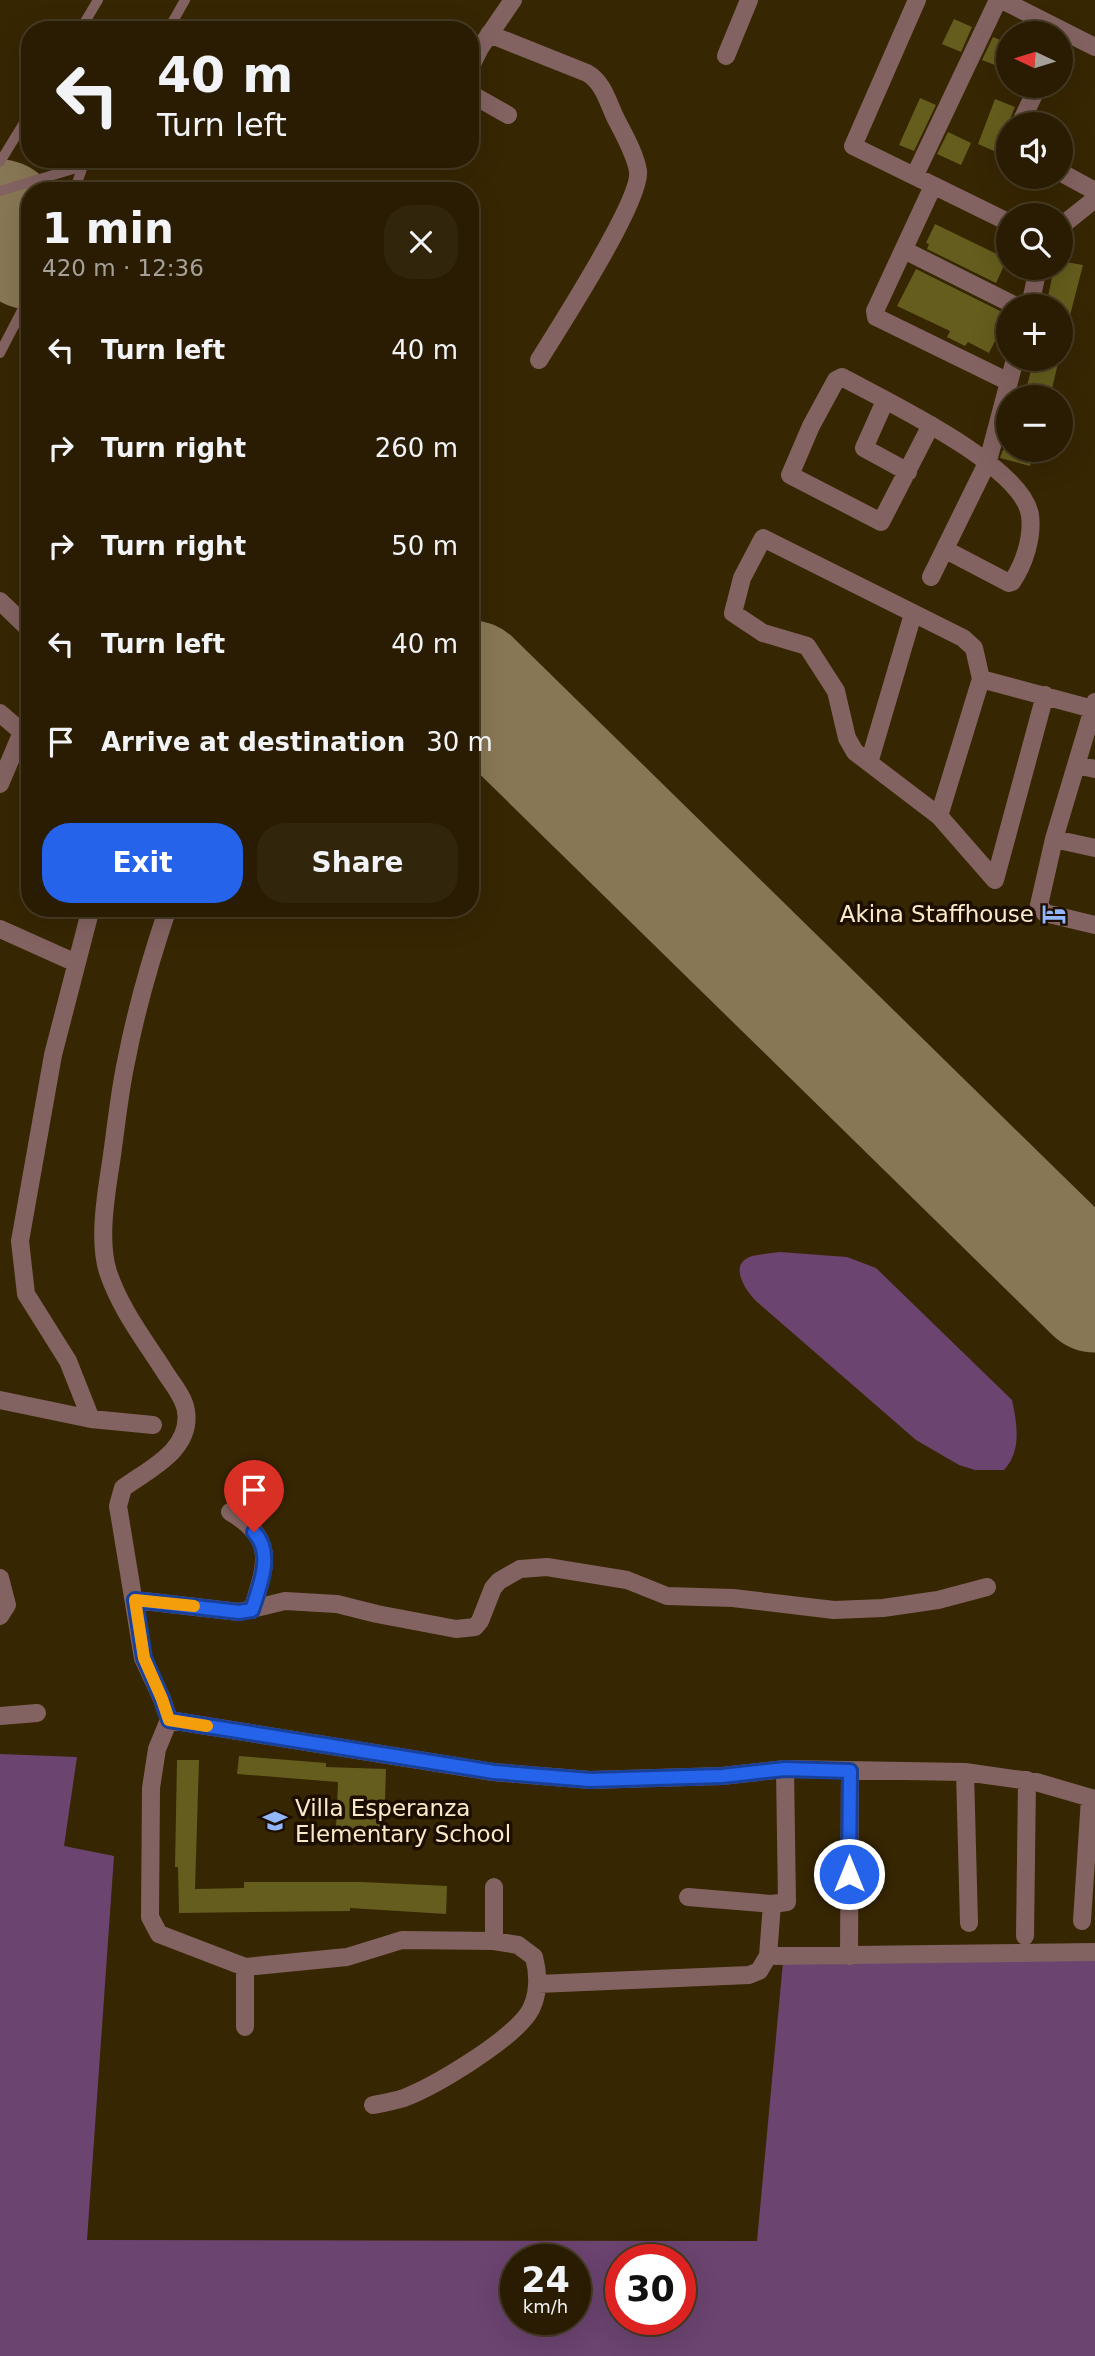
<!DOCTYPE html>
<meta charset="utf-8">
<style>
:root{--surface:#291c02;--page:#31250c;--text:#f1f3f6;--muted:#a5a199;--line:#453a24;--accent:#2563eb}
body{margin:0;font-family:"DejaVu Sans",sans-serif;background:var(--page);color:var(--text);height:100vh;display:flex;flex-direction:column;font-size:26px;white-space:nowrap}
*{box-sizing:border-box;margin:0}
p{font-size:23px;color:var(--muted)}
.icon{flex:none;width:38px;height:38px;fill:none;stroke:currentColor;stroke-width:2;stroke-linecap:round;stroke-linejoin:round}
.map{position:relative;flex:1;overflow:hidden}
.details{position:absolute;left:21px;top:182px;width:458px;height:735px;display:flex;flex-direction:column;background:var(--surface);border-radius:28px;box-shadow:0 7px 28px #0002,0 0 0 2px var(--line)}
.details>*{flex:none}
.guide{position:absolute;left:21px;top:21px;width:458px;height:147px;border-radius:28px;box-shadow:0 7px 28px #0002,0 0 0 2px var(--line);background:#291c02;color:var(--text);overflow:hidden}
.needle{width:46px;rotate:274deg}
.buttons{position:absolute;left:996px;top:21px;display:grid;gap:14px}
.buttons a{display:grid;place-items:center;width:77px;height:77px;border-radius:50%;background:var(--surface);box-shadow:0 7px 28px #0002,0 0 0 2px var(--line);font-size:35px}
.speed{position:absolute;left:500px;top:2244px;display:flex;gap:14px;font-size:35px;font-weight:700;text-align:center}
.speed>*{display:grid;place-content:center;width:91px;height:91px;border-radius:50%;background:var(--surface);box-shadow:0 7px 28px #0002,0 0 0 2px var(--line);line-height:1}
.speed small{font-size:18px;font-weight:400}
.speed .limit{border:10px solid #d22;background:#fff;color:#111}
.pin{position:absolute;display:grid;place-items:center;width:60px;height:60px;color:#fff;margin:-72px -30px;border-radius:50% 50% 50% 0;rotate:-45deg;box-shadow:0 0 7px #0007}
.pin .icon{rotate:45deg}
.me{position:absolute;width:77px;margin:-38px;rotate:0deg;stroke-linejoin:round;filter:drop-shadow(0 0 5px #0008)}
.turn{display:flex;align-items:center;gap:24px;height:147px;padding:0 21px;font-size:32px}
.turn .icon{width:91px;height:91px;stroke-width:2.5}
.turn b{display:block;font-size:49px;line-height:60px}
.round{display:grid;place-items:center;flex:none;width:74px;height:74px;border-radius:28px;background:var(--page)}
.headline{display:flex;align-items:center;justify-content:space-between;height:119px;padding:0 21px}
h1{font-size:42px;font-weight:700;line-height:52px}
.button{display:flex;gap:14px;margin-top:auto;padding:14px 21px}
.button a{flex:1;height:80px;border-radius:28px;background:var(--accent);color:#fff;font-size:28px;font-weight:700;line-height:80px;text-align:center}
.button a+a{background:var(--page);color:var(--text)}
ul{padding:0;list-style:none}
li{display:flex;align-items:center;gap:21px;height:98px;padding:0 21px}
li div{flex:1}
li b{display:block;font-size:26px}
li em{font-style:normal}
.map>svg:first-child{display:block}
.water{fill:#6b4470;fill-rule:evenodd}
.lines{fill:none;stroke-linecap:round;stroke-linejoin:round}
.runway{stroke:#887754;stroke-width:121}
.building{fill:#645d1d}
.service{stroke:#836361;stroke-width:10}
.minor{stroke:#836361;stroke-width:18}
.route-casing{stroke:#184099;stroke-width:18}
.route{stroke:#2563eb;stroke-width:12}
.slow{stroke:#f59e0b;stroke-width:12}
.labels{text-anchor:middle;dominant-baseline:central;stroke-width:7;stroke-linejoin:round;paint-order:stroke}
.poi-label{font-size:23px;fill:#fbe9c9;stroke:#1c0f00;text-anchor:end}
</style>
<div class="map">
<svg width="1095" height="2356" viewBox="0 0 1095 2356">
<rect width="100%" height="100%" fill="#372602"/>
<!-- water -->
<path class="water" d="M780 1252 847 1257 876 1268 1012 1400C1017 1423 1022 1451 1004 1470H975L959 1465 916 1440 756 1301C746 1291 727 1264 752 1256 761 1254 771 1253 780 1252Z
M0 1754 77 1757 64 1846 114 1856 87 2240 757 2241 783 1962 1095 1957V2356H0ZM516 2259H576V2319H516ZM621 2259H681V2319H621Z"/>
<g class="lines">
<!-- runway -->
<path class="runway" d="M0 220 30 249
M471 681 1095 1292"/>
</g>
<!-- building -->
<path class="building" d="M954 19 972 27 961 52 942 44Z
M993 37 1008 43V70L982 60Z
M920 98 936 105 914 151 899 145Z
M995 99 1015 107 1008 124V136L1001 154 978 144Z
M948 132 971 143 961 165 937 154Z
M935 224 1007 259 996 283 927 249 929 244 926 243Z
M1060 261 1083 265 1065 335H1060V306H1046L1054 268H1060Z
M916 269 1008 315 989 353 968 342 965 346 947 337 950 331 897 306Z
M1034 359H1059L1050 397H1024Z
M1003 450H1034L1030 466 1000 458Z
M239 1756 326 1763V1767L386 1769 384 1831 336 1829 338 1782 237 1774Z
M177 1760H199L195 1889 244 1888V1882H362L447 1886 446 1914 350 1908V1911L179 1913 178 1867H175Z"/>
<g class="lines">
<!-- service -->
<path class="service" d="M80 30 98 0
M168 30 185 0
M0 162 30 113
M0 191 83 166
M74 191 83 166 88 159
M0 353 30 295"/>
<!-- minor -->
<path class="minor" d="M917 0 853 146 1008 222
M1002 0 1095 47
M489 34 587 73C603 82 608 102 615 117 623 133 635 153 638 171 642 200 558 329 539 360
M726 56 749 0
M471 66 480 48 513 0
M471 94 508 115
M1020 124 1038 86
M1060 172 1095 191
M915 175 998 0
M933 186 875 311 876 317 1009 382
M1060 227 1095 199
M904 250 1016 306
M1030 306 1038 268
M885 401 864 448 908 472
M931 425 881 522 790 475 811 426 836 380 842 377C886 401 1022 465 1030 515 1033 538 1024 564 1012 582L1009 583 946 550
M931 577 988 461 1015 359
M0 601 30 630
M1095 702 1054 839 1039 905 1045 913 1095 925
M0 713 30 739
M869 763 913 614
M1077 765 1095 769
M0 784 22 732
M939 816 981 679
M1054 839 1095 848
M995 880 939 816 855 752 847 738 836 691 807 646 763 633 733 613 742 578 763 538 963 638 974 648 981 679 1093 709
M995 880 1045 695
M168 908C151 958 136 1010 126 1062 119 1095 116 1128 111 1162 106 1194 98 1241 108 1272 120 1308 143 1338 163 1369 170 1381 184 1396 186 1411 192 1450 149 1469 123 1488L118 1506 143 1658 162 1699 169 1720 157 1749 151 1788 150 1917 159 1934 245 1967 347 1957 402 1940 494 1941 518 1945 534 1957C539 1975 539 1998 528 2014 508 2042 437 2085 404 2098 395 2101 383 2103 373 2105
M0 929 76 963
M0 1400 91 1419 153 1425
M91 1419 68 1361 26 1294 20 1241 53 1055 91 908
M230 1512C277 1539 266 1565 252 1610
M0 1578 7 1605 0 1616
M135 1600 239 1612 285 1601 337 1604 377 1614 456 1629 475 1627 480 1621 493 1588 499 1581 520 1569 547 1567 627 1580 667 1596 733 1598 834 1610 883 1608 938 1600 987 1587
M0 1716 37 1713
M169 1720 493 1772 590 1780 722 1776 785 1769 965 1772 1036 1782 1095 1799
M965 1772 969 1923
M688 1897 772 1904 787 1902 785 1769
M1082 1921 1090 1798
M1025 1936 1027 1780
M494 1941V1887
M768 1956 1095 1952
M849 1956 850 1771
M538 1984 749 1975 759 1971 768 1956 772 1904
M245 2027V1967"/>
</g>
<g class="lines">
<!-- route casing -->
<g class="route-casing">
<path id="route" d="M254 1532C274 1553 260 1585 252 1610L239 1612 135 1600 144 1658 162 1699 169 1720 494 1772 590 1780 722 1776 785 1769 850 1771 849 1874"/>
</g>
<!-- route -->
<use href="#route" class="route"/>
<!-- slow -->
<path class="slow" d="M194 1606 135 1600 144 1658 162 1699 169 1720 207 1726"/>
</g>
<!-- icons -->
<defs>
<g id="hotel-bare" transform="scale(1.89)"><path d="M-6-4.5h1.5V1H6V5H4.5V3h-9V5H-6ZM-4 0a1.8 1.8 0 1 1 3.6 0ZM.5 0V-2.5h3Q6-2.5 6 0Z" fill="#92b7fd" stroke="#1c0f00" stroke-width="2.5" paint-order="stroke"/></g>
<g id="school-bare" transform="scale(1.89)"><path d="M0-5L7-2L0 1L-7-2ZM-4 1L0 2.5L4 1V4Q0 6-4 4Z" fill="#92b7fd" stroke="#1c0f00" stroke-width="2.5" paint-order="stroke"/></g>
</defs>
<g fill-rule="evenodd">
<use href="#hotel-bare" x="1054" y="914"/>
<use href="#school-bare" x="275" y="1821"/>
</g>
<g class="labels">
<!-- poi labels -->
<g class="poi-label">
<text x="1034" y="914">Akina Staffhouse</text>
<text x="295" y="1808" text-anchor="start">Villa Esperanza<tspan x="295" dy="26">Elementary School</tspan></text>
</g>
</g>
</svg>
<div class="buttons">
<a><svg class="needle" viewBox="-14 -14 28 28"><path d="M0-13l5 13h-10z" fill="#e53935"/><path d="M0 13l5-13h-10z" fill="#a5a199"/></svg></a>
<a><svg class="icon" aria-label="sound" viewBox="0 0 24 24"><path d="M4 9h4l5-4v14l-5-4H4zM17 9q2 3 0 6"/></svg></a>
<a><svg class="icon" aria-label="search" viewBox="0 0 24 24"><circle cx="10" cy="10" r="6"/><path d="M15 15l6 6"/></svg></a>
<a>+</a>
<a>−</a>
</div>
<div class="speed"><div>24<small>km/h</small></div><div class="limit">30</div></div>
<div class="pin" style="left:254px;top:1532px;background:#d93025"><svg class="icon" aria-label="arrive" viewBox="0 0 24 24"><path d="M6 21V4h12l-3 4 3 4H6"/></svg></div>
<svg class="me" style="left:849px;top:1874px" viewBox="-20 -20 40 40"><circle r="17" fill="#2563eb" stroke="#fff" stroke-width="3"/><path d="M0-11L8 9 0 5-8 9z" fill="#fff"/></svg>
<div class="guide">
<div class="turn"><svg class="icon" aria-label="left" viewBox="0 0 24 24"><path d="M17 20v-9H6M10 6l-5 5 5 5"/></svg><div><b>40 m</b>Turn left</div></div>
</div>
<section class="details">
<div class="headline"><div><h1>1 min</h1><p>420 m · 12:36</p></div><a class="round"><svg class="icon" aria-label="close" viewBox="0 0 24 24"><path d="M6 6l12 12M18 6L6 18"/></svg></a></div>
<ul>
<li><svg class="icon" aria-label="left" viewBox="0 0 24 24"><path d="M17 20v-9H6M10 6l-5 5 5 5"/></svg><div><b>Turn left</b></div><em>40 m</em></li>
<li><svg class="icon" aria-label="right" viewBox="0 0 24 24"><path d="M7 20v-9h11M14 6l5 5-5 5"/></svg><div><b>Turn right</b></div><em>260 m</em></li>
<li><svg class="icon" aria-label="right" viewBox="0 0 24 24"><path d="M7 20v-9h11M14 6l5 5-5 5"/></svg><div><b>Turn right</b></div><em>50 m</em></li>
<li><svg class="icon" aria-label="left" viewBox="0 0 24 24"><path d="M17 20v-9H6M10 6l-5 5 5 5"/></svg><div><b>Turn left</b></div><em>40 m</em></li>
<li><svg class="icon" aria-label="arrive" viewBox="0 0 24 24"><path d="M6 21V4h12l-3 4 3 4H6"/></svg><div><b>Arrive at destination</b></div><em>30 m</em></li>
</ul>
<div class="button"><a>Exit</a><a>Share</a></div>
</section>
</div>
